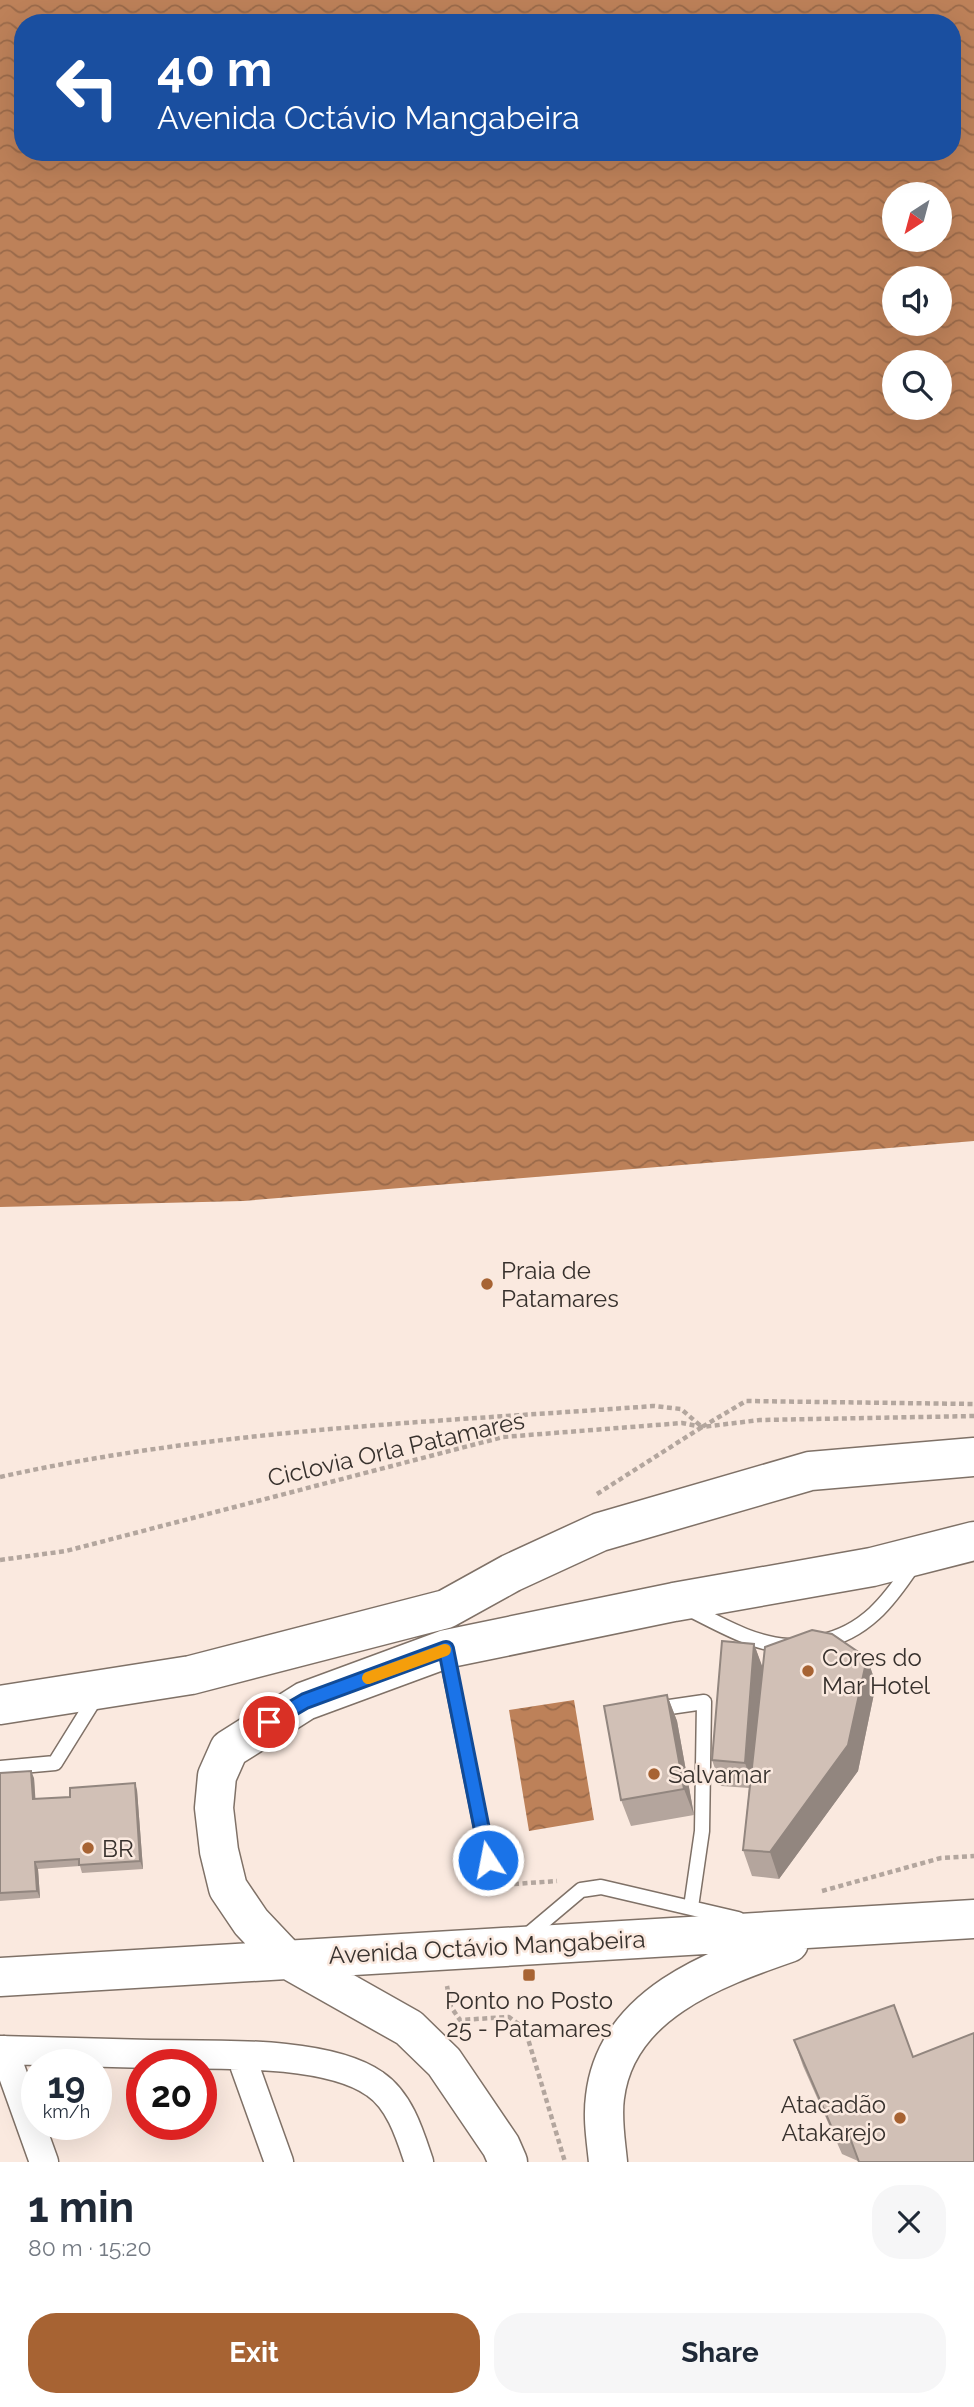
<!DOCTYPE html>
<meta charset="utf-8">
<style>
:root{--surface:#fff;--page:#f6f6f7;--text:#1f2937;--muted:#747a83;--accent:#a76333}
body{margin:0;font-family:Raleway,sans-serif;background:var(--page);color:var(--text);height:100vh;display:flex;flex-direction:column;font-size:26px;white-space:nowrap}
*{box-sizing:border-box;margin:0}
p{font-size:23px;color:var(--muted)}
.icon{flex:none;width:38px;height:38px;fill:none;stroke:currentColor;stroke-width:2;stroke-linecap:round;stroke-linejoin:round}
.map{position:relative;height:2162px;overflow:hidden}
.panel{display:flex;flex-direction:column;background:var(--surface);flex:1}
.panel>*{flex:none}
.guide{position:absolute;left:14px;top:14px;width:947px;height:147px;border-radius:28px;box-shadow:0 7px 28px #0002;background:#1a4fa0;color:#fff;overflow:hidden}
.needle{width:46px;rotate:216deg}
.fabs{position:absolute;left:882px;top:182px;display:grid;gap:14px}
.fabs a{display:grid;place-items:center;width:70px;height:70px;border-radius:50%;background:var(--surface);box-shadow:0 7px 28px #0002;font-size:35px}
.speed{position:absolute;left:21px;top:2049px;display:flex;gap:14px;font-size:35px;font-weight:700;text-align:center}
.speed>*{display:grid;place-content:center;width:91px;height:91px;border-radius:50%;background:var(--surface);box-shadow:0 7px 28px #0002;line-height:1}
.speed small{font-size:18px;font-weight:400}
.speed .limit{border:10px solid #d22;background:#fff;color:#111}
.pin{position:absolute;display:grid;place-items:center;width:60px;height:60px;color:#fff;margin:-30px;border:4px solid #fff;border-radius:50%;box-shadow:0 2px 7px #0007}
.me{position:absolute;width:77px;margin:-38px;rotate:349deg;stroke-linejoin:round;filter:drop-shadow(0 0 5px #0008)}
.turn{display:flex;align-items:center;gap:24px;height:147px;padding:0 28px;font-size:32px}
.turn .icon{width:91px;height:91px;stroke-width:2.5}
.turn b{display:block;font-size:49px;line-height:60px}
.round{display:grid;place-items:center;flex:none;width:74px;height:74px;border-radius:28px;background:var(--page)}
.head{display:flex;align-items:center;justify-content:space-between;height:119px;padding:0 28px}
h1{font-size:42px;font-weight:700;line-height:52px}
.action{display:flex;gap:14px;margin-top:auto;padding:14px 28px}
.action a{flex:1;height:80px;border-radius:28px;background:var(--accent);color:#fff;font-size:28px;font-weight:700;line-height:80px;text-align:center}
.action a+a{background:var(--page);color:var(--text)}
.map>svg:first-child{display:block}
.water{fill:url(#water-waves);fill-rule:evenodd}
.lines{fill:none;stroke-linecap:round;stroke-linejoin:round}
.lane-casing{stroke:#7f7167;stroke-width:17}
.street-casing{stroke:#7f7167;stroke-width:31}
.primary-casing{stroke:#7f7167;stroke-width:41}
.path{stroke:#b3a69e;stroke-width:4.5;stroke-dasharray:5 3.5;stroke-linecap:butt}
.lane{stroke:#fff;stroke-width:14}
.street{stroke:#fff;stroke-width:28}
.primary{stroke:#fff;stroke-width:38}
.wall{fill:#b4a59d}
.shaded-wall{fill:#92867f}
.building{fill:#d1c0b6;stroke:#92867f;stroke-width:2}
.route-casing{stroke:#114b97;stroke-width:18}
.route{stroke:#1a73e8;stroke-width:12}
.slow{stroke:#f59e0b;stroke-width:12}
.poi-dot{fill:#a76333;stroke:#fae9df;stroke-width:2.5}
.labels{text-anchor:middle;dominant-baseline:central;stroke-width:5;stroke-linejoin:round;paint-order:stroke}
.poi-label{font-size:24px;fill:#37312d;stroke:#fae9df;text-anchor:start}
.street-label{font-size:24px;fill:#37312d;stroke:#fae9df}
</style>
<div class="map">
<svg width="974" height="2162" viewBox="0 0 974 2162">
<defs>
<pattern id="water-waves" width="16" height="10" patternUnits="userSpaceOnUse" patternTransform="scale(1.75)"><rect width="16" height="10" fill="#bd8159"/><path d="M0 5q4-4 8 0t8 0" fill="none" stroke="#9a6a4a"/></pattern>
</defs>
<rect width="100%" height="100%" fill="#fae9df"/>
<!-- water -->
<path class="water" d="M0 0H974V1141L243 1201 0 1207ZM23 23H952V152H23ZM894 194H940V240H894ZM894 278H940V324H894ZM894 362H940V408H894Z
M574 1700 594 1820 529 1831 509 1710Z"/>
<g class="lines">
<!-- lane casing -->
<g class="lane-casing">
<path id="lane" d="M687 1608C720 1624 752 1644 788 1646
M819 1642C865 1633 889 1601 913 1565
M446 1651 493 1886
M656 1709 704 1702 702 1831 691 1907
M0 1768 55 1763 96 1697
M524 1938 581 1890 601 1887 738 1919"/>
</g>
<!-- street casing -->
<g class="street-casing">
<path id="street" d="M0 2050C50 2051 100 2053 150 2054 209 2055 326 2049 375 2084 400 2101 410 2135 419 2162
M4 2050 44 2162
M241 2056 279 2162"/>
</g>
<!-- primary casing -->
<g class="primary-casing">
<path id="primary" d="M0 1705 191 1675 446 1609 511 1573 600 1532 810 1471 974 1457
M0 1977 974 1919
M508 2162 501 2146 444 2062 409 2028 285 1958 251 1922 228 1888 219 1851 214 1808 217 1776 229 1749 305 1701 446 1649 674 1602 872 1567 974 1541
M608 2162C606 2141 602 2119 605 2097 616 2004 714 1969 789 1943"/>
</g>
<!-- path -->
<path class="path" d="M0 1477C215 1429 435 1422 654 1406L681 1409 702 1427 746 1401 974 1404
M597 1494 702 1427
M0 1560 66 1551 503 1437 682 1423 702 1427 760 1420 974 1416
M514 1884 557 1881
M822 1891 941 1858 974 1856
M447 1986 451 2007 460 2020 509 2017 525 2029 565 2162"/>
<!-- lane -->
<use href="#lane" class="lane"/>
<!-- street -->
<use href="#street" class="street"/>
<!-- primary -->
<use href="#primary" class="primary"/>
</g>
<!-- wall -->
<path class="wall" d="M754 1644 762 1667 867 1658 876 1684 858 1771 779 1879 752 1876 743 1850 749 1788 721 1786 712 1760Z
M667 1695 677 1721 694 1815 631 1826 621 1800Z
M0 1773 34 1778 35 1799 70 1797 137 1790 143 1869 82 1873 80 1866 38 1869 40 1898 0 1901Z
M794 2040 913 2057 858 2161 842 2154 803 2066Z"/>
<!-- shaded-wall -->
<path class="shaded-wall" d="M754 1644 764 1671 754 1789 745 1763Z
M867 1658 876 1684 858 1771 779 1879 770 1852Z
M667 1695 677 1721 694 1815 684 1789Z
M31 1771 34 1778 36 1807 33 1799Z
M135 1783 137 1790 143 1869 140 1861Z
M35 1862 38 1869 40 1898 37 1891Z"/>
<!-- building -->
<path class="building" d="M812 1630 832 1634 867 1658 848 1745 770 1852 743 1850 765 1647Z
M722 1641 754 1644 745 1763 712 1760Z
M667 1695 684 1789 621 1800 604 1706Z
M31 1771 33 1799 70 1797V1788L135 1783 140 1861 79 1865V1859L35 1862 37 1891 0 1893V1773Z
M894 2005 913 2057 974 2033V2162H859L849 2135 832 2128 794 2040Z"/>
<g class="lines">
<!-- route casing -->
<g class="route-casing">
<path id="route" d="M269 1722 305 1701 446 1649 488 1860"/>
</g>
<!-- route -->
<use href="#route" class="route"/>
<!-- slow -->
<path class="slow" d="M368 1678 445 1650"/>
</g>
<!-- markers -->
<g class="poi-dot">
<circle cx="487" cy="1284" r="7"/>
<circle cx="808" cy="1671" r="7"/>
<circle cx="654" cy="1774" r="7"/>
<circle cx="88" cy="1848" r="7"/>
<rect x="522" y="1968" width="14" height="14" rx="3.5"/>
<circle cx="900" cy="2118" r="7"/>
</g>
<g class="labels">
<!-- poi labels -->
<g class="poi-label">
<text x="501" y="1270">Praia de<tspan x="501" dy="28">Patamares</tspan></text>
<text x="822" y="1657">Cores do<tspan x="822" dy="28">Mar Hotel</tspan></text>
<text x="668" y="1774">Salvamar</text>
<text x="102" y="1848">BR</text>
<text x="529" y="2000" text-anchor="middle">Ponto no Posto<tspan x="529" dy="28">25 - Patamares</tspan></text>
<text x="886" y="2104" text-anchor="end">Atacadão<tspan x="886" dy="28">Atakarejo</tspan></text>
</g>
<!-- street labels -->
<g class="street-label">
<text transform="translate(396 1449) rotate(-13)">Ciclovia Orla Patamares</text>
<text transform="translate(487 1947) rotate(-3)">Avenida Octávio Mangabeira</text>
</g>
</g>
</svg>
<div class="fabs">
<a><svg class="needle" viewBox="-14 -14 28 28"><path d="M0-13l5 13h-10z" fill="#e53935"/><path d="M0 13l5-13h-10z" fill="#747a83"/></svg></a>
<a><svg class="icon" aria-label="sound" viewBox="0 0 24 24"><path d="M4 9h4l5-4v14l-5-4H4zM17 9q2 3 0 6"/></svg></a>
<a><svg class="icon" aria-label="search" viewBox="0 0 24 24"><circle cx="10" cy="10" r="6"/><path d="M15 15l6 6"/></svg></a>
</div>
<div class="speed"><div>19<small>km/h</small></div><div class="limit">20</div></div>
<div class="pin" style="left:269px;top:1722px;background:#d93025"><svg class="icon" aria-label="arrive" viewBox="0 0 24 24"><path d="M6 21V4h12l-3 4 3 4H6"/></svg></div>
<svg class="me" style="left:488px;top:1860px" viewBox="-20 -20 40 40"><circle r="17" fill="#1a73e8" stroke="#fff" stroke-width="3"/><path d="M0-11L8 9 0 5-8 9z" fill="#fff"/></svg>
<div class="guide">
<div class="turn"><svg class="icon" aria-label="left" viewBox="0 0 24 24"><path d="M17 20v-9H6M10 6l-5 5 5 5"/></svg><div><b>40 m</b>Avenida Octávio Mangabeira</div></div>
</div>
</div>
<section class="panel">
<div class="head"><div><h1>1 min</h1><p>80 m · 15:20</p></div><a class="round"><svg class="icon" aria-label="close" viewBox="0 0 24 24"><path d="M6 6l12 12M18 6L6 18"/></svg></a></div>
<div class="action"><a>Exit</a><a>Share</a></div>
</section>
